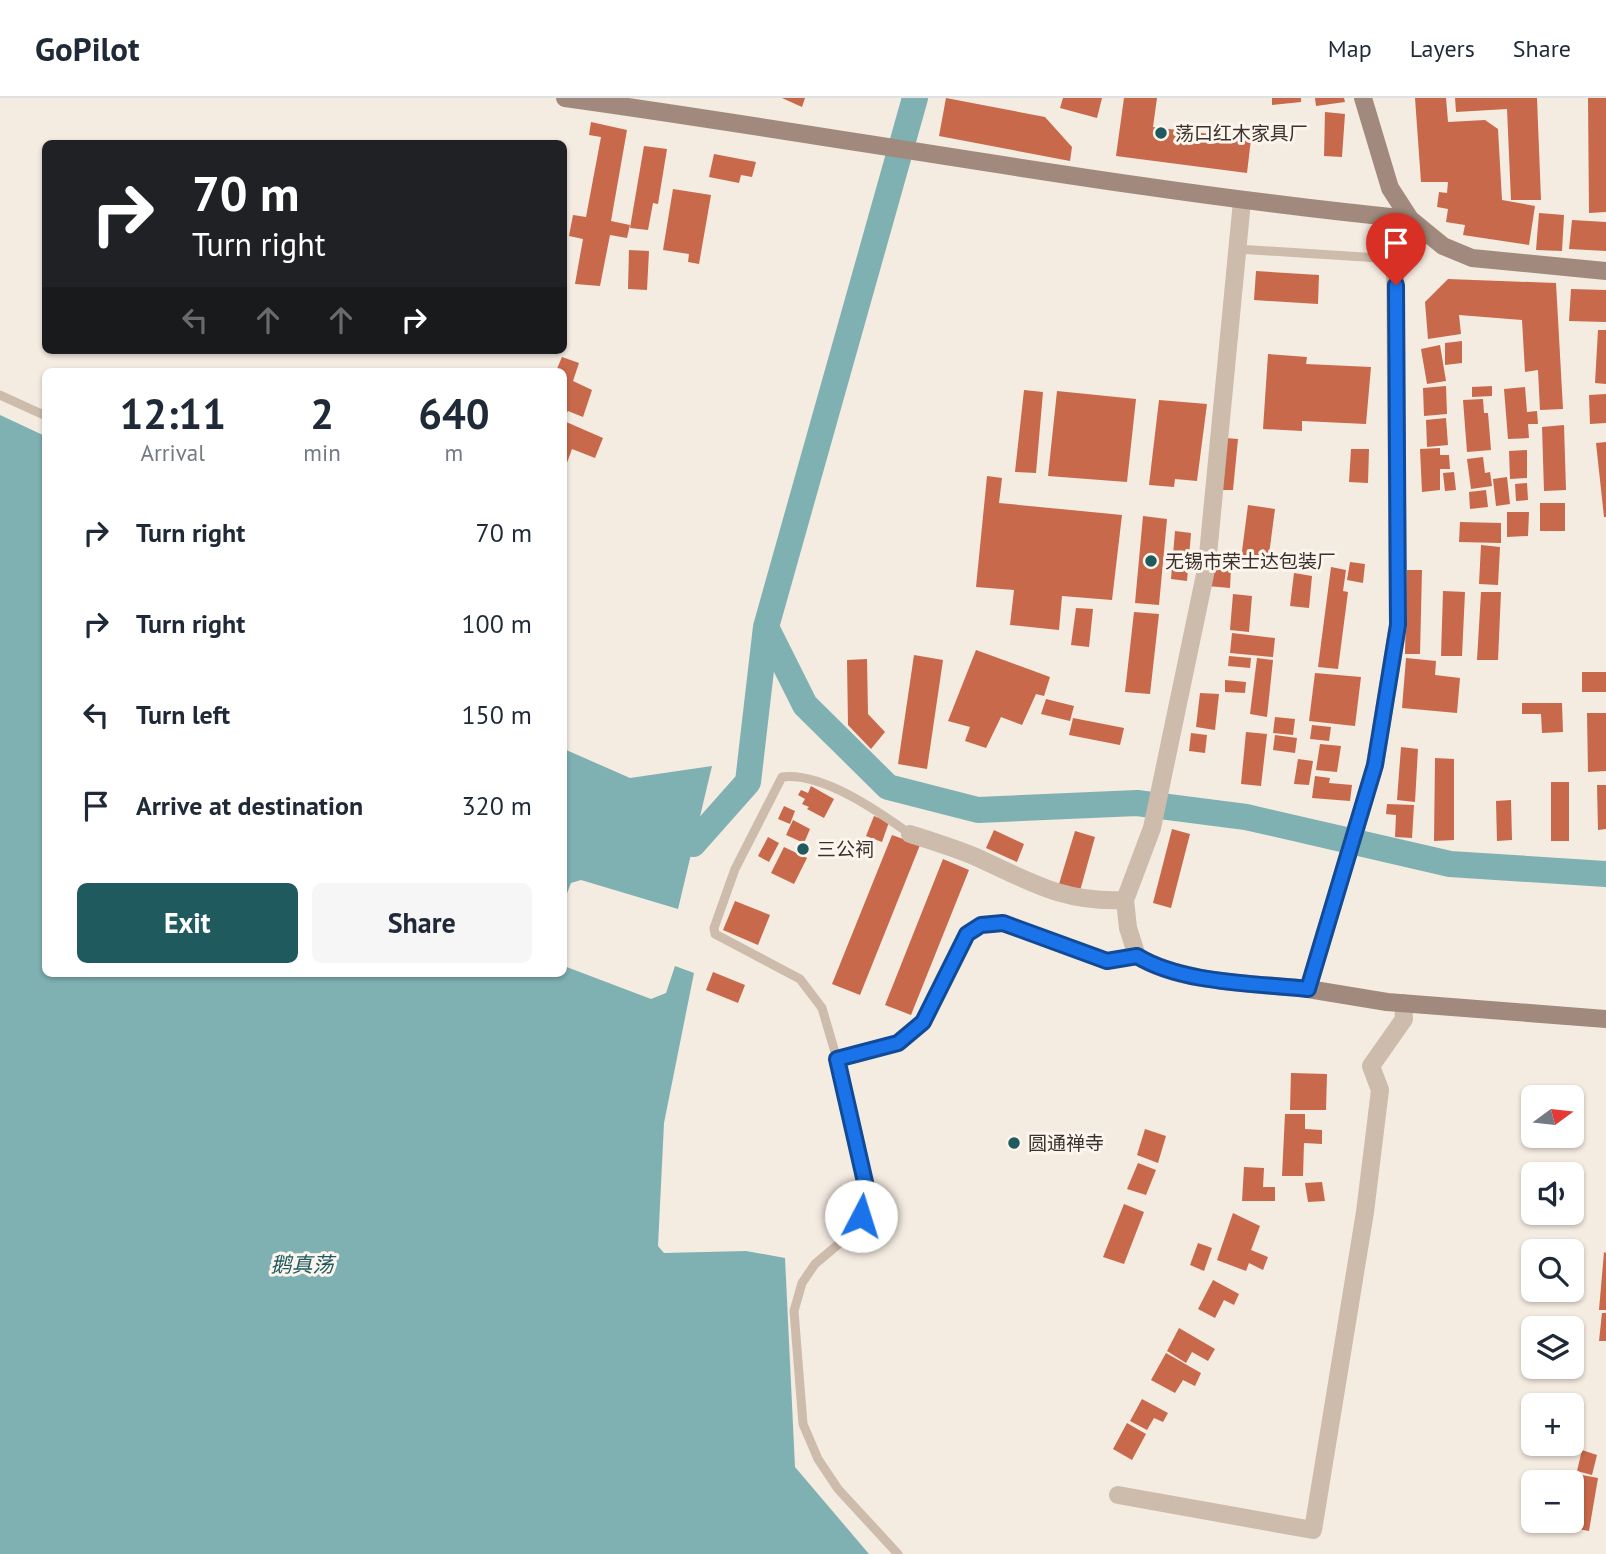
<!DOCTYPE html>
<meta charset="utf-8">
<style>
:root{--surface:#fff;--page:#f6f6f7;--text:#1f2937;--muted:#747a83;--line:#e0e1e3;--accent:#1f5a5e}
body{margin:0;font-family:"PT Sans","Noto Sans SC",sans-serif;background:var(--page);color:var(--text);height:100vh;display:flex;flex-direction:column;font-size:26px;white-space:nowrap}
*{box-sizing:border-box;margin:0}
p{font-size:23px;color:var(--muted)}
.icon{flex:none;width:38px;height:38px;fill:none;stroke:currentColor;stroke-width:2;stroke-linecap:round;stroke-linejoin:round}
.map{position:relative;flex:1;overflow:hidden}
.panel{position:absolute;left:42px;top:270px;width:525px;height:609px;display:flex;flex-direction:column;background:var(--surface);border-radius:10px;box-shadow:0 2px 5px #0004}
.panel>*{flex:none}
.top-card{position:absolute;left:42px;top:42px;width:525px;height:214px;border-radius:10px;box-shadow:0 2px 5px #0004;background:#202124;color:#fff;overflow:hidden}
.needle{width:46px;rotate:75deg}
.fabs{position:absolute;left:1521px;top:987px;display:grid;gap:14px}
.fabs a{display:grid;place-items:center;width:63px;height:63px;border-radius:10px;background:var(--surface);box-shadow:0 2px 5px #0004;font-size:35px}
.pin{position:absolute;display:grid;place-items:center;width:60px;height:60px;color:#fff;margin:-72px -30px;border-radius:50% 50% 50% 0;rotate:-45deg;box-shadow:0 0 7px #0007}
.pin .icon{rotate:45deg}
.me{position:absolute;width:77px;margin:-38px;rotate:5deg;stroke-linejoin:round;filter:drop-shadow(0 0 5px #0008)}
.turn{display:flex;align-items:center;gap:24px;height:147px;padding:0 35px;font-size:32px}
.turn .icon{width:91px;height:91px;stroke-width:2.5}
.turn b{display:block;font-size:49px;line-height:60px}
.lanes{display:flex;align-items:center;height:66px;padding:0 35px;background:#0003;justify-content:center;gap:35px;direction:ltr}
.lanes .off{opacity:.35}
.eta{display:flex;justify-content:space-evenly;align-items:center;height:119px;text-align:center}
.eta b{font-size:42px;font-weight:700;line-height:49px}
.button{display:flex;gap:14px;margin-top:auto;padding:14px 35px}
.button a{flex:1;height:80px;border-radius:10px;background:var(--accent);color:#fff;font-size:28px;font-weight:700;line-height:80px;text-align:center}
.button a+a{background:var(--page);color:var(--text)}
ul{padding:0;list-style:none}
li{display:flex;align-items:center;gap:21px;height:91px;padding:0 35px}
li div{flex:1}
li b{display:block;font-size:26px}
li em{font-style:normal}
header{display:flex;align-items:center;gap:42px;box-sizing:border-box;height:98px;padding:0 35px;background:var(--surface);border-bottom:2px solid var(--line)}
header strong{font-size:33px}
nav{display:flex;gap:38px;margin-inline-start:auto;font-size:24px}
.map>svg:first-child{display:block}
.water{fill:#7fb0b2}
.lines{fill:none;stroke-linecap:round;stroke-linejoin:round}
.river{stroke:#7fb0b2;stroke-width:26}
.building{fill:#c8694b}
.lane{stroke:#cdbbac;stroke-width:9}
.street{stroke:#cdbbac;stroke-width:18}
.secondary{stroke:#a18a7d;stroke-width:18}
.route-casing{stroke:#114b97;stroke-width:18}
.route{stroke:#1a73e8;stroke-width:12}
.poi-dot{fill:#1f5a5e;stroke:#fbf5ee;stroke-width:2.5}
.labels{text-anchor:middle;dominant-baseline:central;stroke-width:6;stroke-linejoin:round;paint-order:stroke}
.poi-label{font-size:19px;fill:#3b302b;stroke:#fbf5ee;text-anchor:start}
.water-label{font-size:21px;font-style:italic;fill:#1f5a5e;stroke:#fbf5ee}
</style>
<header>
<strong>GoPilot</strong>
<nav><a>Map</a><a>Layers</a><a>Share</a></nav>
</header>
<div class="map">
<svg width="1606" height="1456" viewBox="0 0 1606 1456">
<rect width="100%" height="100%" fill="#f4ebe1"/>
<!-- water -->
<path class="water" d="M0 317 45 338 46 875H564V868L651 901 666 895 675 868 694 875 664 1025 658 1148 664 1155 746 1153 785 1160 795 1369 869 1456H0Z
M564 651 630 680 712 668 678 811 581 782 571 785 564 803Z"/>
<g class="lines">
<!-- river -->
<path class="river" d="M766 529 805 607 888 689 978 712 1137 705 1246 719 1450 766 1606 776
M693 746 748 684 766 529 915 0"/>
</g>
<!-- building -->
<path class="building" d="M782 0H805L802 9Z
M946 0 1045 19 1072 49 1070 63 939 38Z
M1063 0H1102L1097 20 1060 10Z
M1124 0H1157L1153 29 1251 41 1247 75 1116 58Z
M1272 0H1301V4L1272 7Z
M1315 0H1344L1345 4 1316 8Z
M1415 0H1446L1448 24 1485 22 1498 31 1502 102 1535 108 1529 147 1463 137 1465 127 1446 124 1448 111 1437 109 1439 94 1447 95 1448 84H1421Z
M1455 0H1537L1541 102H1511L1507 11 1456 14Z
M1588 0H1606V114L1589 115Z
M1325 14 1345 16 1342 59 1324 58Z
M591 24 627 32 611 123 630 127 627 140 610 137 600 188 575 186 583 141 569 138 573 117 586 119 601 39 589 37Z
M644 48 667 51 658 106 653 105 648 132 630 130Z
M714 56 756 64 752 79 741 77 739 85 709 79Z
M673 91 711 97 699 166 688 164 689 156 663 152Z
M1539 115 1564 117 1562 153 1536 152Z
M1572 122 1606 124V153L1569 151Z
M629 152 649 153 647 192 628 191Z
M1256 173 1319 177 1318 206 1254 202Z
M1448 181 1556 185 1563 311 1540 312 1538 272 1525 274 1522 222 1459 217 1461 236 1428 241 1425 204Z
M1571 191 1606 192V224L1569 223Z
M1598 232H1606V286L1595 285Z
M1462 243V265L1445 267V245Z
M1440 247 1446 283 1427 286 1421 251Z
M1268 256 1307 259 1306 266 1371 269 1366 326 1302 323V333L1263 331Z
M562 259 579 265 573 283 592 292 583 319 568 313 564 319V273H556Z
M1446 288 1447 316 1424 318 1423 290Z
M1492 288V298L1472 299V289Z
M1525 289 1527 314 1537 313 1538 326H1528L1529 340 1508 341 1504 291Z
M1024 292 1043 294 1036 375 1015 374Z
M1057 293 1136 301 1127 384 1048 378Z
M1606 296V325L1590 326 1589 297Z
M1483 301 1484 315H1488L1491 352 1467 354 1463 302Z
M1159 302 1207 306 1197 383 1175 381 1174 389 1149 387Z
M1446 320 1448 347 1427 349 1426 322Z
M564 323 603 340 595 360 572 351 564 373Z
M1564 327 1566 392 1544 393 1542 329Z
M1225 340 1238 341 1233 392H1220Z
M1606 344V419H1604L1596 345Z
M1440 350V357H1449L1450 371H1440V392L1422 394 1420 351Z
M1351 351H1369L1368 385 1349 384Z
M1527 352V380L1510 381 1509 353Z
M1483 359 1485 375 1490 374 1492 388 1471 391 1467 361Z
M1454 374 1456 392 1445 393 1443 375Z
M987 378 1002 380 999 405 1122 417 1112 502 1062 498 1059 532 1010 527 1014 492 976 489Z
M1507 379 1510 406 1496 408 1493 381Z
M1527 385 1528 402 1516 403 1515 386Z
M1486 392 1488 409 1470 411 1469 394Z
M1540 405H1565V433H1540Z
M1248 407 1275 411 1268 464 1241 461Z
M1507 414H1529L1528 438 1507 439Z
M1143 418 1167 421 1159 507 1135 505Z
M1460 424 1501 425V445L1459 444Z
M1175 433 1191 435 1187 483 1171 481Z
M1481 447 1500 449 1498 487 1479 486Z
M1350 464 1365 466 1363 485 1347 482Z
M1209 468 1231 469 1230 490 1207 488Z
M1331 469 1346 472 1343 493 1348 494 1338 571 1318 569Z
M1407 472H1422L1420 556H1405Z
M1294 475 1312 478 1309 510 1290 508Z
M1443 493 1465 494 1462 558H1441Z
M1481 494H1501L1498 562H1477Z
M1233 496 1252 498 1249 534 1230 532Z
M1076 510 1093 511 1089 549 1071 547Z
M1134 514 1159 516 1150 596 1125 594Z
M1232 535 1275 540 1273 559 1230 555Z
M976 552 1050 579 1044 598 1036 596 1022 627 1001 619 986 650 965 643 970 629 948 623Z
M914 557 943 562 927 671 898 666Z
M1229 558 1251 560 1250 570 1228 568Z
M1257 560 1273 562 1267 619 1250 616Z
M1406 560 1436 563 1435 577 1460 580 1457 615 1402 610Z
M867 561 868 616 885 634 871 651 848 627 847 562Z
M1582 574H1606V594H1582Z
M1315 575 1361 579 1355 628 1309 623Z
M1225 582 1246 584 1245 595 1225 594Z
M1200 595 1219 596 1215 632 1196 629Z
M1046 601 1074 608 1070 623 1041 616Z
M1522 605H1562L1563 634 1542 635 1541 616H1522Z
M1587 615H1606V673L1588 674Z
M1275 619 1295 621 1293 637 1273 635Z
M1073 620 1124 630 1120 647 1069 637Z
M1312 627 1331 629 1329 643 1310 641Z
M1246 634 1267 636 1261 688 1241 686Z
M1191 635 1207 637 1205 655 1189 653Z
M1275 637 1297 640 1295 655 1273 652Z
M1320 646 1341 648 1337 674 1316 672Z
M1401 649 1418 651 1415 704 1397 702Z
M1435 660 1454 661V742L1434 743Z
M1298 661 1313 663 1309 687 1294 686Z
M1315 678 1330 680 1329 685 1352 687 1350 703 1312 700Z
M1551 684H1569V743H1551Z
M1597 687H1606V731L1598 732Z
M811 688 834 701 824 720 807 711 809 709 802 706 805 701 798 697 801 692 808 695Z
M1511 702 1512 742 1497 743 1496 703Z
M1387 706 1414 707 1412 740 1395 739 1396 717 1386 716Z
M784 708 795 713 790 726 778 721Z
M874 718 889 724 882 744 866 738Z
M793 722 810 731 804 745 786 737Z
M1172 731 1190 736 1171 810 1153 805Z
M994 732 1024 746 1017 764 986 750Z
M1075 733 1095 739 1080 793 1059 786Z
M892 737 920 747 860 897 832 886Z
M768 739 779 745 769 764 758 758Z
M784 749 807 760 794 786 771 775Z
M943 761 969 772 911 917 885 907Z
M735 803 770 817 758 847 723 832Z
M713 874 745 887 738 905 706 892Z
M1291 975 1327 976 1326 1012H1290Z
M1285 1016H1305V1031L1322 1032V1046L1304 1045 1303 1078H1282Z
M1145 1031 1166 1038 1158 1065 1137 1057Z
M1138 1065 1156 1072 1146 1097 1127 1091Z
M1244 1069 1264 1070 1263 1089H1275V1103H1242Z
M1322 1084 1325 1103 1308 1104 1305 1085Z
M1124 1106 1144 1114 1124 1166 1103 1159Z
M1233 1115 1260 1128 1251 1152 1268 1159 1263 1172 1249 1165 1246 1173 1217 1162Z
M1198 1145 1212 1150 1204 1173 1190 1167Z
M1604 1154 1606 1155V1212H1599Z
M1213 1182 1239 1196 1234 1207 1224 1202 1215 1220 1198 1211Z
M1602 1215H1606V1243H1599Z
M1179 1230 1215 1251 1208 1263 1192 1254 1186 1265 1167 1253Z
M1166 1255 1201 1275 1195 1288 1183 1282 1175 1295 1151 1282Z
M1142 1301 1168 1315 1163 1324 1154 1320 1147 1332 1130 1323Z
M1127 1325 1146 1336 1132 1362 1113 1351Z
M1582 1352 1597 1357 1592 1377 1577 1373Z
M1571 1375 1598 1380 1589 1433 1562 1428 1563 1423H1572Z"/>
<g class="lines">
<!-- lane -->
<path class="lane" d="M1237 151 1395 161
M0 297 46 318
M837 961 898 945 923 924 966 836 981 827 1003 826 1107 863 1137 858
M898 1456 838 1391 818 1361 803 1326 794 1213 802 1185 815 1166 847 1139 861 1118 865 1085 837 961 822 910 800 881 715 836 714 830 735 771 782 679C822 674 878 713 910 736"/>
<!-- street -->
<path class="street" d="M1242 103 1207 467 1152 730 1125 802 1128 830 1137 858C1182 886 1255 885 1308 891L1375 667 1398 527 1395 161 1410 121
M910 736C932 743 955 750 976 759 1031 784 1063 805 1125 802
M1118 1397 1313 1432 1365 1114 1380 992 1371 968 1404 921 1403 905"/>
<!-- secondary -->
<path class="secondary" d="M565 0C847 39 1127 93 1410 121
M1363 0 1390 90 1410 121 1443 148 1472 160 1606 173
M1308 891 1387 904 1606 921"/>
</g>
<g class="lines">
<!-- route casing -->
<g class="route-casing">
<path id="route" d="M861 1118 865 1084 837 961 898 945 923 924 967 836 981 827 1003 825 1107 863 1137 858C1183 886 1255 885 1308 891L1375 667 1398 527 1396 187"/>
</g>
<!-- route -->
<use href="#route" class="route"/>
</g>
<!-- markers -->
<g class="poi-dot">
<circle cx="1161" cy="35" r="7"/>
<circle cx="1151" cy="463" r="7"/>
<circle cx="803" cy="751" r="7"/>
<circle cx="1014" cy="1045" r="7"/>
</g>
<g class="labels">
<!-- poi labels -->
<g class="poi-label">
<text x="1175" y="35">荡口红木家具厂</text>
<text x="1165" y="463">无锡市荣士达包装厂</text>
<text x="817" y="751">三公祠</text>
<text x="1028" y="1045">圆通禅寺</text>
</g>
<!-- water labels -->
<g class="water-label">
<text x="302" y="1166">鹅真荡</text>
</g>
</g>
</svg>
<div class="fabs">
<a><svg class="needle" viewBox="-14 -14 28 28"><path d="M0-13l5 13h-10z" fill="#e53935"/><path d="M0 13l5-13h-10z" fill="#747a83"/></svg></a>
<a><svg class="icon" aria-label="sound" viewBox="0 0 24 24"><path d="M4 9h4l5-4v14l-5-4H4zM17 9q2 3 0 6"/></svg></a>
<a><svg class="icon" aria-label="search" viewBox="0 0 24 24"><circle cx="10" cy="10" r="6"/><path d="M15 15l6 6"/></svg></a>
<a><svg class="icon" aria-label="layers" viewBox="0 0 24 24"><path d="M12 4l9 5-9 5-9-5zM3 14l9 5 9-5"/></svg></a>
<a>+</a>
<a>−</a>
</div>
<div class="pin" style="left:1396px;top:187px;background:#d93025"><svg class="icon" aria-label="arrive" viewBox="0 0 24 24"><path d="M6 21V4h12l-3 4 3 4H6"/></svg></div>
<svg class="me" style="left:861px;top:1118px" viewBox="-20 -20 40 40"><circle r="19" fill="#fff"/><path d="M0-13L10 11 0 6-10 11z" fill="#1a73e8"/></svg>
<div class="top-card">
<div class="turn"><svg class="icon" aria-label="right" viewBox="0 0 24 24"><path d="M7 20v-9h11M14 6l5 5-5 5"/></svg><div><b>70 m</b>Turn right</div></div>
<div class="lanes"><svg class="icon off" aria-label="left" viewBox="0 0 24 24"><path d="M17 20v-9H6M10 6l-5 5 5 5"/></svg><svg class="icon off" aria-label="ahead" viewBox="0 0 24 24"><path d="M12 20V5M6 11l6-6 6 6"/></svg><svg class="icon off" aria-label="ahead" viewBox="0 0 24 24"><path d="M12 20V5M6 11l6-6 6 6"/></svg><svg class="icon" aria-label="right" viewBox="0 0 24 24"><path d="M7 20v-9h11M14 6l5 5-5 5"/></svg></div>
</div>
<section class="panel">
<div class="eta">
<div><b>12:11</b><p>Arrival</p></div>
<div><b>2</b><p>min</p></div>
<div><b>640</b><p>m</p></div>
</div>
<ul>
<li><svg class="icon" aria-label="right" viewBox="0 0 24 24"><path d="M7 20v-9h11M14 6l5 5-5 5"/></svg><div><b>Turn right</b></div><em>70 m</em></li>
<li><svg class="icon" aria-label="right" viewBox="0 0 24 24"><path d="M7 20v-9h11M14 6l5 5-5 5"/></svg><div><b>Turn right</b></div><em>100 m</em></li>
<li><svg class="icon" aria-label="left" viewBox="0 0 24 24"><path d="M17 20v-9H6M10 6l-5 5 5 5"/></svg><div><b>Turn left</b></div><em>150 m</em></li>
<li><svg class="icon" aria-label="arrive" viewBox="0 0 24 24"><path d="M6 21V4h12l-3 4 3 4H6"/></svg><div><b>Arrive at destination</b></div><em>320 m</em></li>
</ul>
<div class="button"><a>Exit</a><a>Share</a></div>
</section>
</div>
